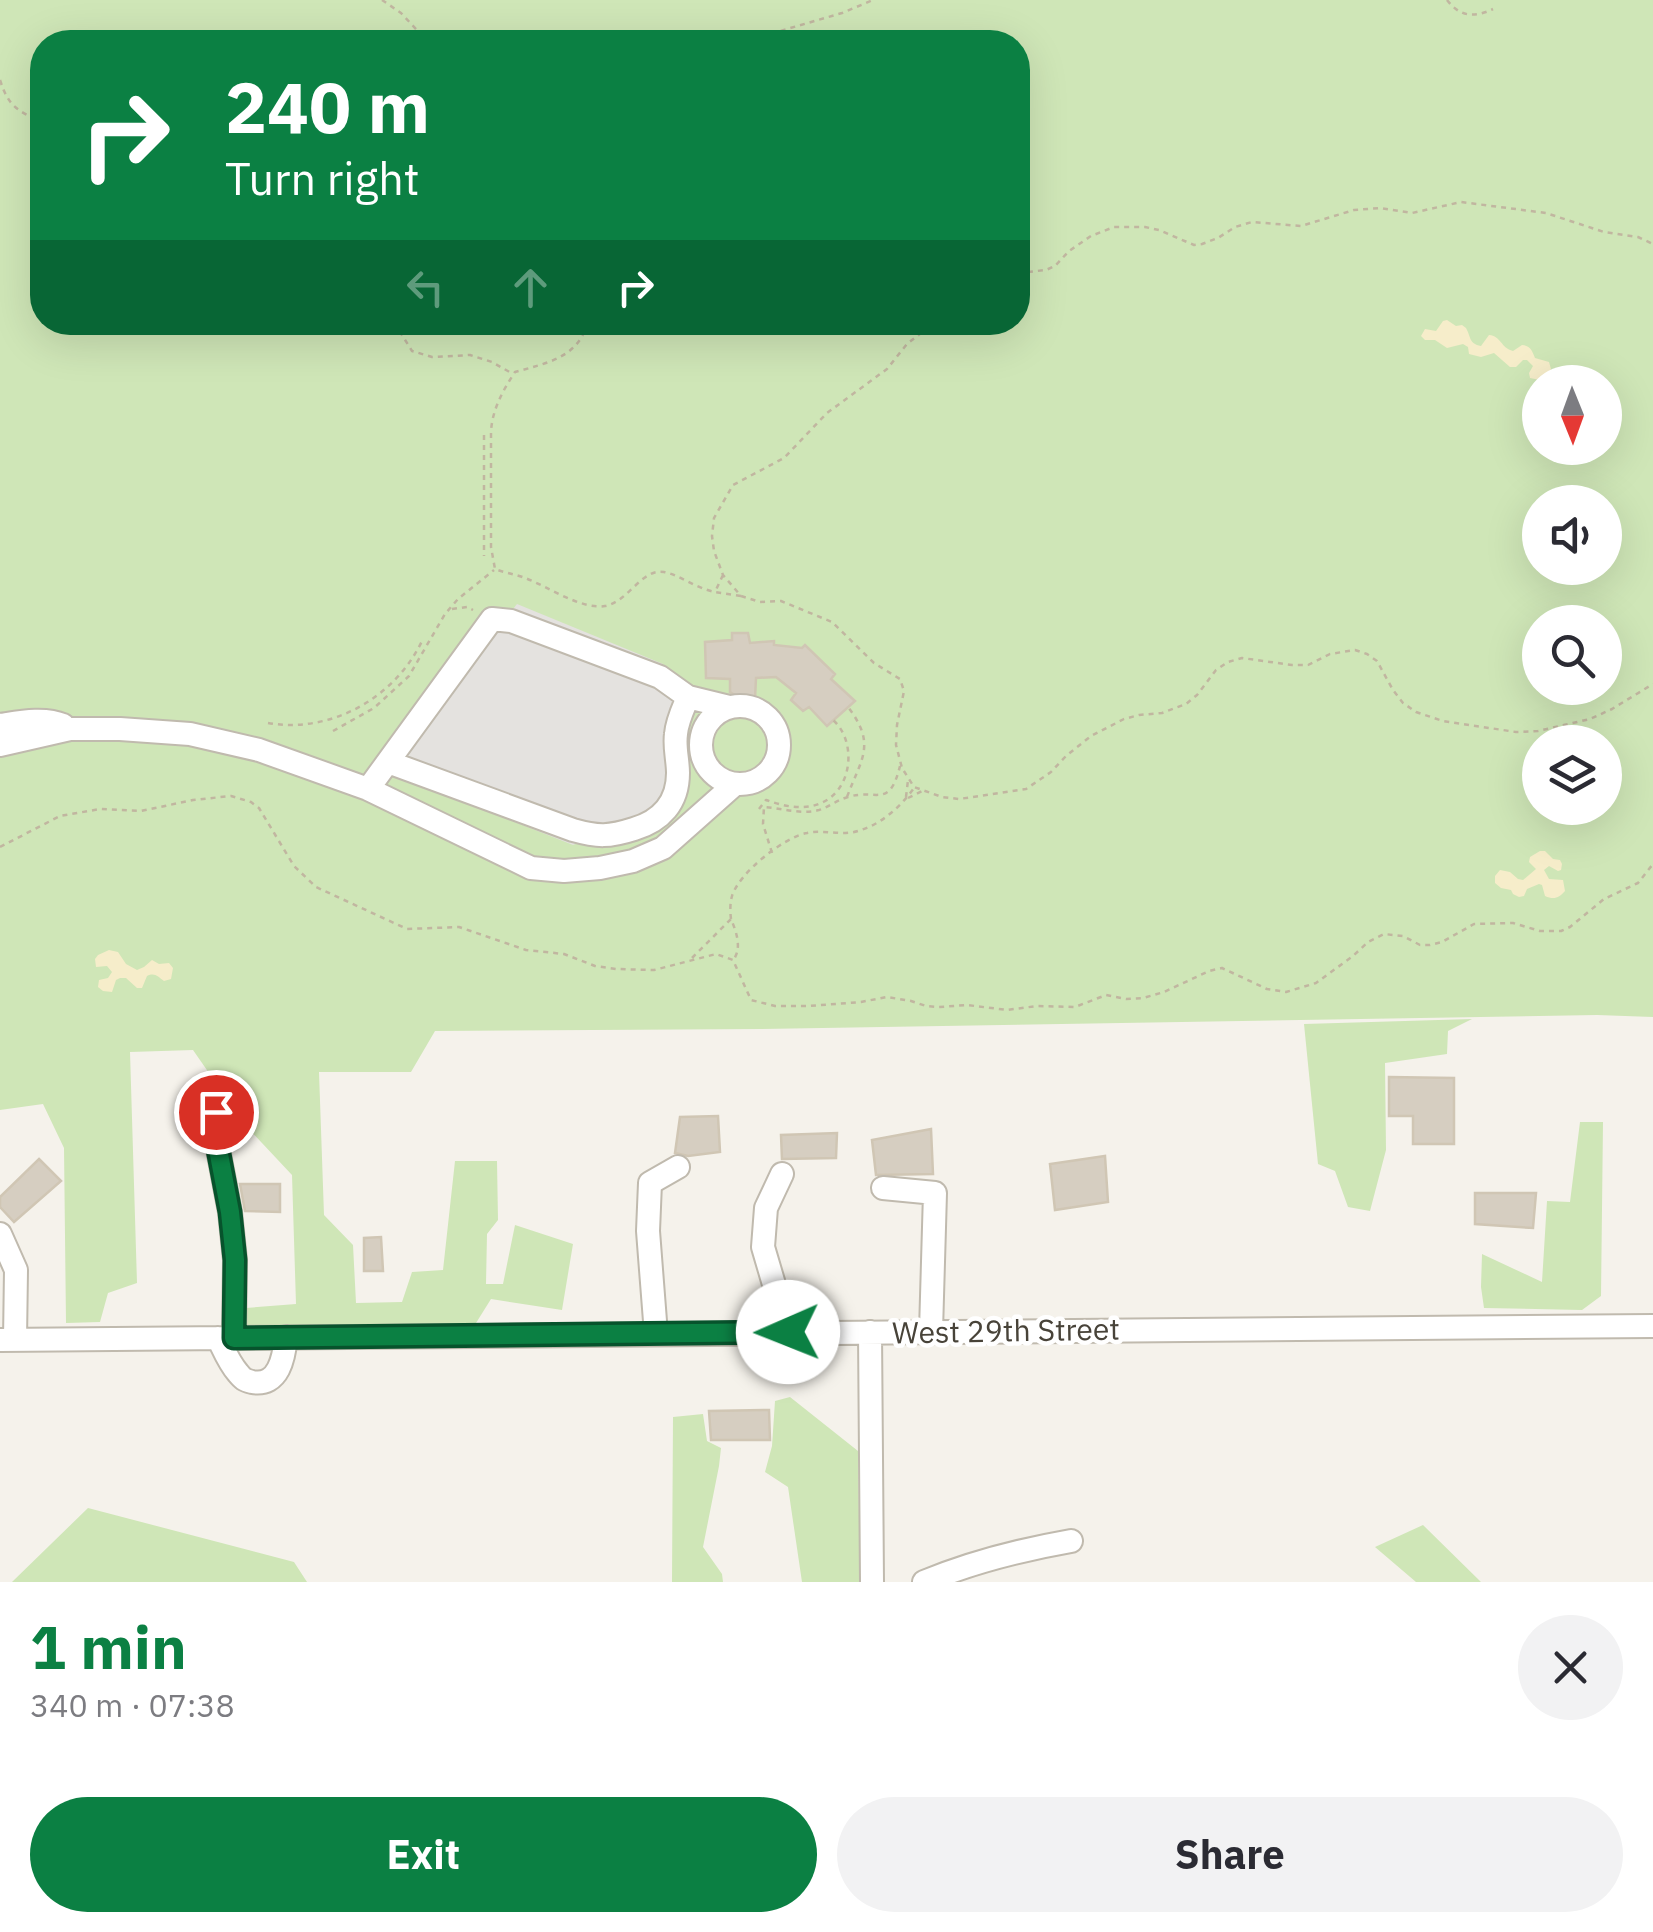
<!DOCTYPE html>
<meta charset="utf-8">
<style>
:root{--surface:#fff;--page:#f2f2f3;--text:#2b2b33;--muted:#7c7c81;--accent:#0b8043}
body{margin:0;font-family:"IBM Plex Sans",sans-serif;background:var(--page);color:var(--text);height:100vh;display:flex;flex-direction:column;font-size:38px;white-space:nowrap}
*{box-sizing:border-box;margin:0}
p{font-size:32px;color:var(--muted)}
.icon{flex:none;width:55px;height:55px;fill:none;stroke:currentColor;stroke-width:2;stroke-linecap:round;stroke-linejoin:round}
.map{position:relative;height:1582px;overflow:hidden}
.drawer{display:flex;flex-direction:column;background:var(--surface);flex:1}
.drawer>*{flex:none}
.banner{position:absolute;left:30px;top:30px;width:1000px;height:305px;border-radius:40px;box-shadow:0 10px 40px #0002;background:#0b8043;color:#fff;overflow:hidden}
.needle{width:65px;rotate:179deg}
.fabs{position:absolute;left:1522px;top:365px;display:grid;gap:20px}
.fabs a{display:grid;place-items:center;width:100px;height:100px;border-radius:50%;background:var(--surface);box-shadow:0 10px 40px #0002;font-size:50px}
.pin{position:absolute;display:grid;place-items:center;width:85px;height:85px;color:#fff;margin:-42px;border:5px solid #fff;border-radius:50%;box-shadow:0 2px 10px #0007}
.me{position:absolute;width:110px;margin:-55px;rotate:269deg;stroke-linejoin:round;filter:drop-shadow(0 0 8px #0008)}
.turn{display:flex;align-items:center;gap:35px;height:210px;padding:0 30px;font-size:45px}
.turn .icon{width:130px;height:130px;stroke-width:2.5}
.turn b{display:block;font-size:70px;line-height:85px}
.lanes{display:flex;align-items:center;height:95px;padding:0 30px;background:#0003;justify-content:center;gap:50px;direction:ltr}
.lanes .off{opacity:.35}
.round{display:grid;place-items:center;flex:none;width:105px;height:105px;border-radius:52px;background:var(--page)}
.head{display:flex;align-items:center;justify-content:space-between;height:170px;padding:0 30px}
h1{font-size:60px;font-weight:700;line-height:75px;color:var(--accent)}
.primary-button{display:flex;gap:20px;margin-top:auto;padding:20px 30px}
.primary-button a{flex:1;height:115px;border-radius:60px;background:var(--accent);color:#fff;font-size:40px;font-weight:700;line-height:115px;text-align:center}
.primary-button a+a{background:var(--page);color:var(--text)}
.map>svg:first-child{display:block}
.green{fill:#cfe6b7;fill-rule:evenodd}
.sand{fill:#f6edca}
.parking{fill:#e4e2df}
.building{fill:#d6cec1;stroke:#d0c6b4;stroke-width:2.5}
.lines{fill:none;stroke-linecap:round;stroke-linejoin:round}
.minor-casing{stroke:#c0baae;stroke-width:26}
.path{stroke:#c1b6a0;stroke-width:2.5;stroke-dasharray:5 5;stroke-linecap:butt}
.minor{stroke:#fff;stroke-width:22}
.route-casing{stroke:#07532c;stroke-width:25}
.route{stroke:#0b8043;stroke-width:18}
.labels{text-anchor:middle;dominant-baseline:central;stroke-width:9;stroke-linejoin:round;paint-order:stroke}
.street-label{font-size:30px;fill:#484339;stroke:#fff}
</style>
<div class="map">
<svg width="1653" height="1582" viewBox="0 0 1653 1582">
<rect width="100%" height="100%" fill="#f5f2eb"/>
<!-- green -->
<path class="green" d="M0 0H1653V1017L1597 1015 761 1029 435 1031 411 1072H319L324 1215 353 1245 356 1303 402 1302 412 1272 443 1270 455 1161H497L498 1220 487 1234 486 1284H503L515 1225 573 1244 562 1310 491 1299 476 1323 243 1329 246 1308 296 1304 292 1175 245 1125 193 1050 130 1052 137 1283 108 1293 100 1322 66 1323 64 1148 43 1104 0 1110ZM42 42H1018V322H42ZM1540 382H1605V448H1540ZM1540 502H1605V568H1540ZM1540 622H1605V688H1540ZM1540 742H1605V808H1540Z
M1472 1019 1448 1031 1447 1054 1385 1063 1386 1150 1370 1211 1348 1207 1335 1171 1318 1164 1304 1024Z
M1580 1122H1603L1601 1296 1582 1310 1484 1308 1481 1287 1482 1254 1542 1282 1547 1201 1570 1202Z
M790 1397 858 1451 860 1582H802L788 1487 765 1472 772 1446 775 1401Z
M703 1414 707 1441 721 1448 719 1466 703 1547 722 1574 723 1582H672L673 1417Z
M88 1508 294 1562 307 1582H12Z
M1423 1525 1481 1582H1416L1375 1547Z"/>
<!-- sand -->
<path class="sand" d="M1447 320 1456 326 1462 325 1466 328C1471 337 1469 344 1481 346L1489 335C1501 336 1501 348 1513 351L1522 345C1531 346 1532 351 1535 358L1549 362 1551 369 1546 378 1540 380 1530 378 1529 373 1533 366 1527 360H1523L1516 367H1510L1494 353 1481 357 1469 354 1468 347 1463 344 1447 348 1435 340H1425L1421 336 1425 329 1436 331 1443 321Z
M1540 851H1545L1553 859 1560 860 1562 864 1561 870 1558 871 1549 866 1544 870 1549 879 1563 880 1565 891C1559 898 1554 900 1545 896L1542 885 1539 884 1527 889 1524 896 1519 897 1513 894 1511 890 1501 888 1495 883V876L1500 870 1510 872 1518 879 1523 880 1536 869 1529 862 1530 857Z
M109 950 118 952 126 964 137 970 144 967 152 960 159 964 169 963 173 968 171 979 164 981C158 977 155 972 147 976L142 988H137L126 978H120L116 980 112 992 103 991 98 987 99 980 108 978 112 972 107 966 96 967 95 959 98 955Z"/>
<!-- parking -->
<path class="parking" d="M517 604 663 664 674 694 667 744 664 794 646 814 573 845 386 771Z"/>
<!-- building -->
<path class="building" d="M732 633H748L750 643 774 641V645L802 648 805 645 835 674 831 679 855 701 827 726 809 707 803 711 791 700 796 693 776 677 756 678 755 699H741L730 692V679L706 678 705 642 732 640Z
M1389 1077 1454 1078V1144H1413V1116H1389Z
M718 1116 720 1152 688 1156 675 1153 680 1117Z
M931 1129 933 1174 876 1175 872 1140Z
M837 1133 836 1158 782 1159 781 1135Z
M1105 1156 1108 1202 1055 1210 1050 1164Z
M39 1159 61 1181 14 1222 0 1207V1197Z
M240 1184H280V1212L245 1211Z
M1475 1193H1536L1533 1228 1475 1224Z
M381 1237 383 1271H364V1238Z
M769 1410 770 1440H711L709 1411Z"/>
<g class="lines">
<!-- minor casing -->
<g class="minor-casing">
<path id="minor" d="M701 745a39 39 0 1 1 78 0a39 39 0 1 1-78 0Z
M0 725C20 722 44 717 63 725
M0 745 70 729H120L190 734 259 750 368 789 531 868 564 871 600 868 633 861 663 848 734 785
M388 762 573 830C598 837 609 837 634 829 661 821 678 803 678 773 678 760 674 747 676 734 677 721 683 709 688 697
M368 789 492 619 511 621 660 677 688 697 729 707
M216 1112 213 1123 230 1212 235 1260 234 1338
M782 1174 766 1208 763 1247 788 1332
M883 1188 935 1193 931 1331
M0 1234 16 1270 15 1340
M870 1332 872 1582
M656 1334 648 1231 650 1183 678 1167
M218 1338C224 1350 229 1363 238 1373 243 1379 244 1380 252 1382 279 1387 284 1357 286 1337
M0 1340 1653 1326
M924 1582C972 1562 1020 1550 1071 1541"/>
</g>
<!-- path -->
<path class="path" d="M382 0 401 13 428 42
M1447 0C1460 17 1474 18 1493 9
M753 42 770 34 842 13 873 0
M0 80C9 108 18 110 42 123
M1018 273 1046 270 1055 266 1069 251 1091 236 1114 227H1145L1159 230 1194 245 1202 244 1218 238 1235 227 1252 222 1301 226 1354 210 1380 208 1412 213 1461 202 1546 213 1604 232 1638 237 1653 244
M397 322V327L412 351 432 357 470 355 492 362 513 374
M588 322C578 358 547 363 515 372 503 390 492 410 491 432V547L495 569C505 573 515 574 525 578 547 586 581 610 605 606 628 602 642 568 664 572 680 575 695 588 715 592
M484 435V556
M723 575 715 592 741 596 723 575 714 551 712 536 714 518 733 485 784 458 827 413 887 369 907 344 935 322
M741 596 760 602 781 601 832 622 874 663 900 679 904 691 897 725 896 745 902 768 914 787 942 797 959 799 1026 789 1051 772 1066 756 1091 736 1124 719 1139 715 1162 713 1186 704 1197 695 1216 670 1228 662 1242 658 1292 665H1308L1330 654 1355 650 1367 654 1377 661 1393 690 1403 703 1416 712 1443 721 1516 732 1538 731 1590 719 1612 709 1653 684
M452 609 467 607 473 610
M268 723C332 734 396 697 423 639
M333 731 374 708 409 676 445 614 458 599 494 570
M847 797C861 759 877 745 848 707
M906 797 908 780
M908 798 922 791
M759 809 766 800C783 806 804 811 821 803 853 790 857 741 833 720
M0 847 60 816 100 809 141 811 193 800 231 796 251 802 259 808 294 866 316 887 407 929 459 927 526 950 564 954 595 966 616 969 654 970 716 954 733 960 751 1000 775 1006H809L861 1002 887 997 911 1001 926 1006 939 1007 967 1005 1007 1010 1037 1006 1075 1007 1106 995 1126 999 1143 998 1164 992 1209 971 1222 968 1267 989 1286 992 1316 983 1353 956 1368 942 1384 934 1403 936 1420 945H1430L1442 942 1474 924 1513 923 1540 931H1561L1570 927 1604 899 1638 883 1653 864
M772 853 763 824 764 807C782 808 800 815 819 810 829 807 837 800 848 797 877 788 889 810 900 766
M731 919C730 911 730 903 732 896 739 873 784 837 807 833 825 829 843 837 861 830 883 823 901 806 914 788
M692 958 731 919C736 931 742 947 734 959"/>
<!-- minor -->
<use href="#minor" class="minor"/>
</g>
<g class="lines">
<!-- route casing -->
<g class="route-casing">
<path id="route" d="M216 1112 213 1123 230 1212 235 1260 234 1338 788 1332"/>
</g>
<!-- route -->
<use href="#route" class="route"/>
</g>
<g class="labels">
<!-- street labels -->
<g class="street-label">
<text transform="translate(1006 1330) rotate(-1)">West 29th Street</text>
</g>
</g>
</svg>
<div class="fabs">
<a><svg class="needle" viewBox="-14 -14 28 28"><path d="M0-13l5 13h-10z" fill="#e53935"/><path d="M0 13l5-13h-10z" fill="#7c7c81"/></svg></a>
<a><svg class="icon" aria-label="sound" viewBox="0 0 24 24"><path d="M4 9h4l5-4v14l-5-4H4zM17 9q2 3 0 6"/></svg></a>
<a><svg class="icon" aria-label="search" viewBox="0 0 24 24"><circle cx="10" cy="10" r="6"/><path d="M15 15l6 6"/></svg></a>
<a><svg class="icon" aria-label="layers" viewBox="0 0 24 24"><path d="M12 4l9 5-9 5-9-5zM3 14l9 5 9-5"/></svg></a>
</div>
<div class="pin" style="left:216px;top:1112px;background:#d93025"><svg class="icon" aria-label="arrive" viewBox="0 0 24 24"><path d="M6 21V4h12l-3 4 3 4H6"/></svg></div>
<svg class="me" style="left:788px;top:1332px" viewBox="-20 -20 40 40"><circle r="19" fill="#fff"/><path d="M0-13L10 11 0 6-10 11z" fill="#0b8043"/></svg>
<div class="banner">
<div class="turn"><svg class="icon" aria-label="right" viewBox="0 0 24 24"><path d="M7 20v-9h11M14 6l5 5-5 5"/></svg><div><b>240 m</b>Turn right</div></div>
<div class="lanes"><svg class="icon off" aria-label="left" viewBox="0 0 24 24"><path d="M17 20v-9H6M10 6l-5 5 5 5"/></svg><svg class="icon off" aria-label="ahead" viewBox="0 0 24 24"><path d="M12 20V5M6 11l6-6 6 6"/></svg><svg class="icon" aria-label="right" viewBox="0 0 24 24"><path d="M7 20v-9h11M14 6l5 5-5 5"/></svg></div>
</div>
</div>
<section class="drawer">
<div class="head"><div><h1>1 min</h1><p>340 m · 07:38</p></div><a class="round"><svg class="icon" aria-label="close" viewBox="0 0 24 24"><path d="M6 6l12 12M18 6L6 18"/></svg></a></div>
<div class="primary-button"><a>Exit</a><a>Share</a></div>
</section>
